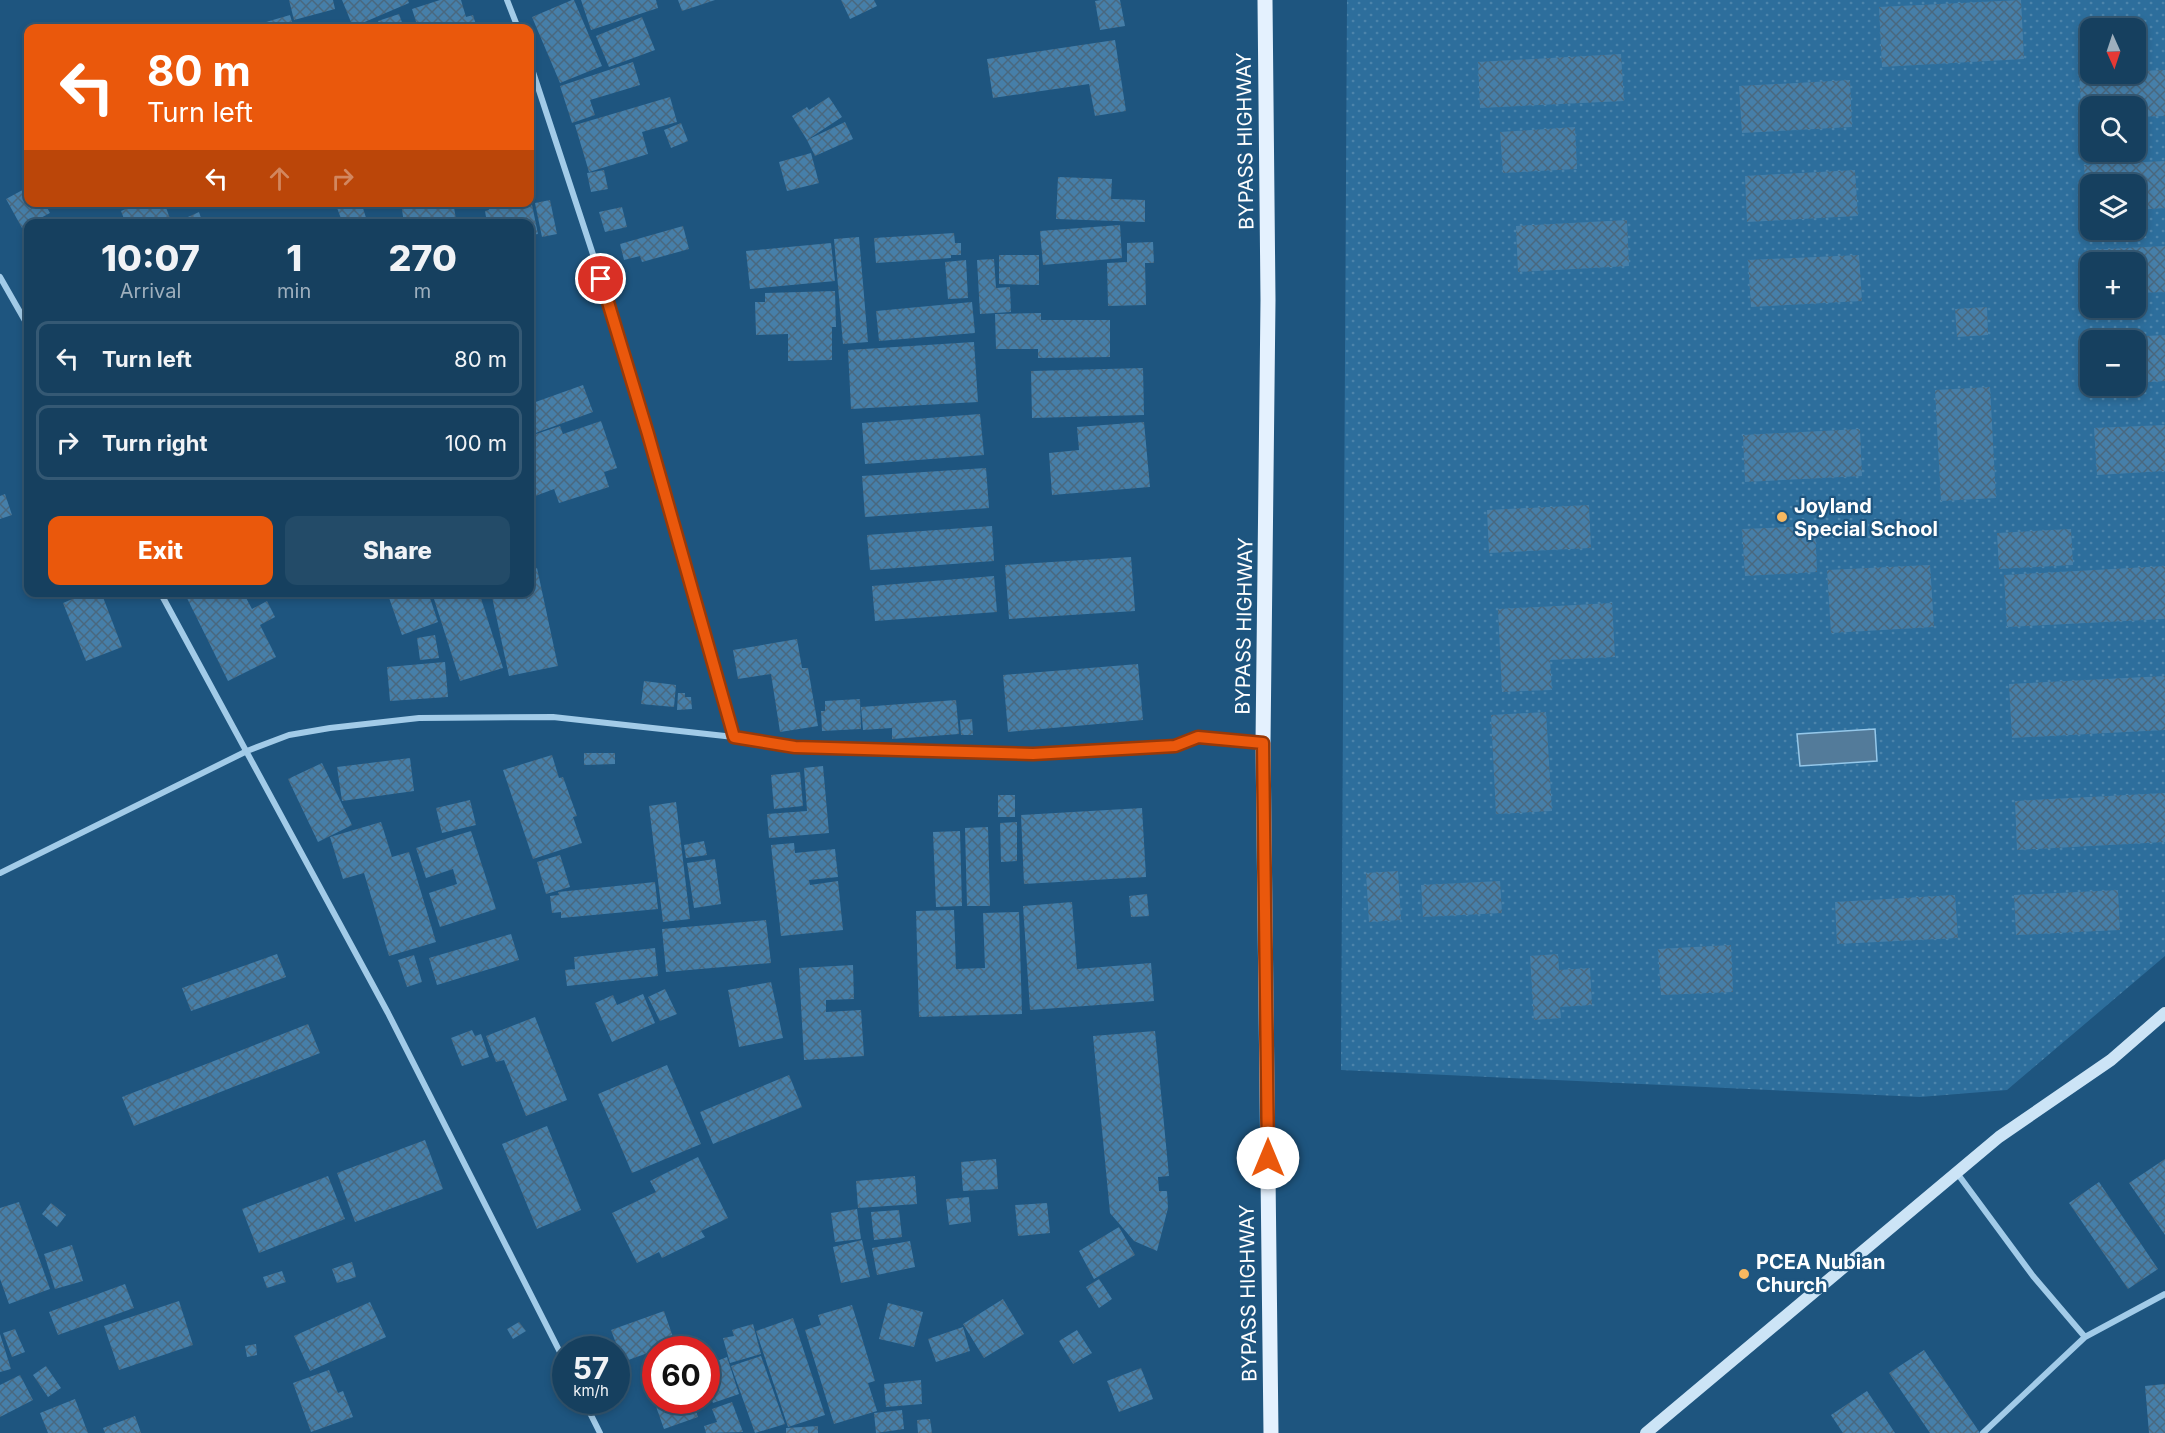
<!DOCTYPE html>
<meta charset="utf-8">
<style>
:root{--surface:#16405f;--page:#234b68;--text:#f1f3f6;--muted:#9eafbd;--line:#355974;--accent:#ea580c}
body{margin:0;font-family:Inter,sans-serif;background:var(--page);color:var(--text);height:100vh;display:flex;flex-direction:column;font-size:22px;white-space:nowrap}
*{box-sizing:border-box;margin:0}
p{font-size:20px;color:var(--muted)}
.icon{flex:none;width:33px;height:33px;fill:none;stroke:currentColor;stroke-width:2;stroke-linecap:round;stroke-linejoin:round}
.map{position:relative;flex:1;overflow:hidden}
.drawer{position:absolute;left:24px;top:219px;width:510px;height:378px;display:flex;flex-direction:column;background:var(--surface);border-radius:12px;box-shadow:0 3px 9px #0003,0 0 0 2px var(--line)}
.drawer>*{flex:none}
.top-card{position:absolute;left:24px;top:24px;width:510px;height:183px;border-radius:12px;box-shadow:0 3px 9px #0003,0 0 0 2px var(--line);background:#ea580c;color:#fff;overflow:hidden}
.needle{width:39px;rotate:177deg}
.tools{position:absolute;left:2080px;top:18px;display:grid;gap:12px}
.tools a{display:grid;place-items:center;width:66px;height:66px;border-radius:12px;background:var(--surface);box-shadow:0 3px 9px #0003,0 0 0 2px var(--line);font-size:30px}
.speed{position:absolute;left:552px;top:1336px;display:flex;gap:12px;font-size:30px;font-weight:700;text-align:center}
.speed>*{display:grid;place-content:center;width:78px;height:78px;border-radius:50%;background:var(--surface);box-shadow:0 3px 9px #0003,0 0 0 2px var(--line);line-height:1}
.speed small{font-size:15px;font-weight:400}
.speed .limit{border:9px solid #d22;background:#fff;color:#111}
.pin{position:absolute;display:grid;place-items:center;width:51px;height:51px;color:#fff;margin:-26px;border:3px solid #fff;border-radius:50%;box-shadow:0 2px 6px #0007}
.me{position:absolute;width:66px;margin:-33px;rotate:0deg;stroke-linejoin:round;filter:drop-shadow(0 0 4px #0008)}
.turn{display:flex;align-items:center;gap:21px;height:126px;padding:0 24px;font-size:27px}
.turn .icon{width:78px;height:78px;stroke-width:2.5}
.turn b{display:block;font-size:42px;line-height:51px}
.lanes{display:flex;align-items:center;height:57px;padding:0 24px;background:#0003;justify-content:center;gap:30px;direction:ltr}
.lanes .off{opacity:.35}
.eta{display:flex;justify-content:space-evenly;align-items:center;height:102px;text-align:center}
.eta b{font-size:36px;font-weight:800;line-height:42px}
.primary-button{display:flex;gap:12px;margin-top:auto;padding:12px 24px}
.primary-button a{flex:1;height:69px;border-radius:12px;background:var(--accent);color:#fff;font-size:24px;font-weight:800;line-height:69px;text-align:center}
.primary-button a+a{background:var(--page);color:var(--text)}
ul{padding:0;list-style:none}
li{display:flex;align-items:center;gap:18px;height:75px;margin:0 12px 9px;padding:0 12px;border:3px solid var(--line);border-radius:12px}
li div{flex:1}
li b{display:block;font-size:22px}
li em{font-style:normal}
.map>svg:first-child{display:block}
.grass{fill:url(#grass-dots);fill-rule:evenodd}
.water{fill:#537b9a;stroke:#95c8ea;stroke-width:1.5}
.building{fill:url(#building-cross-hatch)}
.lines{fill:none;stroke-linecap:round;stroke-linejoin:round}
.street{stroke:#a2cbe8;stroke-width:6}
.secondary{stroke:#cce4f6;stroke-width:12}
.primary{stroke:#e4f1fe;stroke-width:15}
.route-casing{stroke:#983908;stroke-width:15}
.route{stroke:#ea580c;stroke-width:10}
.poi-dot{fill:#f7b860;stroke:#1e557f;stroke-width:2}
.labels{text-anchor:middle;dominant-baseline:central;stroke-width:4.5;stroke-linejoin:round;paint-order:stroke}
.street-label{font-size:20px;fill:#fff;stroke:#1e557f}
.poi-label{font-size:20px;font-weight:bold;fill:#fff;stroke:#1e557f;text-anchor:start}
</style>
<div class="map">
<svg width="2165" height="1433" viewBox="0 0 2165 1433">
<defs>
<pattern id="grass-dots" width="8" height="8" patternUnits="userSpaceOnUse" patternTransform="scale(1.5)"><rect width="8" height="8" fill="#2d6e9c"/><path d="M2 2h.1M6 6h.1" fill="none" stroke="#4c84ab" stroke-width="1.8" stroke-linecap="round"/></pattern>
<pattern id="building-cross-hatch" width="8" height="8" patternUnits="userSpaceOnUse" patternTransform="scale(1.5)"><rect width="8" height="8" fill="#467fa9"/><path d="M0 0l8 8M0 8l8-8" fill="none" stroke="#49687f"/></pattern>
</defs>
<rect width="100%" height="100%" fill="#1e557f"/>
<!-- grass -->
<path class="grass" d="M1347 0H2165V956L2007 1090 1920 1097 1341 1070ZM2091 28H2136V74H2091ZM2091 106H2136V152H2091ZM2091 184H2136V230H2091ZM2091 262H2136V308H2091ZM2091 340H2136V386H2091Z"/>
<!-- water -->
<path class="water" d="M1875 729 1877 761 1800 766 1797 734Z"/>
<!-- building -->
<path class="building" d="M289 0H333L335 9 294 20Z
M342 0H408L409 3 353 27Z
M440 0H461L466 17 473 15 477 28H418L412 9Z
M572 0H574L602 66 560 83 532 17Z
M581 0H656L658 8 591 30Z
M678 0H715L682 11Z
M841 0H874L877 6 850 19Z
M1101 0H1120L1125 26 1100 30 1095 1Z
M2021 0 2024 59 1882 67 1879 7Z
M399 14 404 28H381L378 21Z
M290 15 294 28H268L266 22Z
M642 17 655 50 609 67 596 36Z
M1115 40 1126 111 1095 116 1089 84 993 98 987 59Z
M1621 54 1624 101 1480 108 1478 62Z
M633 62 640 85 590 100 595 115 572 123 560 86Z
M2165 70V116L2136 117V106H2091V120H2082L2079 74H2136V71Z
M1850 80 1852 127 1742 133 1739 86Z
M670 97 677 122 642 132 648 154 589 172 575 125Z
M829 97 842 117 807 140 792 116 807 107 809 110Z
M845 122 853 139 815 156 807 140Z
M681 123 688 141 671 148 664 130Z
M1575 127 1577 169 1503 173 1500 132Z
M811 153 819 183 787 191 779 162Z
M2165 161V208L2136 210V184H2091V212H2087L2084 165Z
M604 170 608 189 591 192 587 173Z
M1855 170 1858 216 1747 222 1745 176Z
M1058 177 1112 179 1111 199 1145 200V222L1056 219Z
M28 187V202H44L50 213 22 228 6 199Z
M530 195 538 234 530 235V224H459L486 217 485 211 489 210 487 202H530Z
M550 200 557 234 542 237 535 203Z
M142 202H164L172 224H126L121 211Z
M343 202H361L368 224H343L336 205Z
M401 202H453L456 219 424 224H404Z
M622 207 627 227 605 232 599 212Z
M199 212 203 224H180L179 221Z
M1627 220 1629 266 1518 272 1516 226Z
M1120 225 1122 258 1043 265 1040 231Z
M683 226 689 249 642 262 640 256 624 260 620 244Z
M954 233 955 243H961V255H951V258L876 263 874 238Z
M859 237 868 342 843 344 834 239Z
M1153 242 1154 263H1145L1146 305 1108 306 1107 263 1127 262V243Z
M831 243 835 281 750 289 746 251Z
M2165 246V292L2136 293V262H2091V293L2089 294 2087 250Z
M999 255H1039V285L999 284Z
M1859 255 1862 301 1751 307 1748 260Z
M994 259 996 288 1010 287 1011 312 980 314 977 260Z
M966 260 968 298 948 299 945 262Z
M835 291 836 327H832V360L788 361V334L756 335 755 302H765V293Z
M972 302 975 333 879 341 876 311Z
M1987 307 1988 335 1957 337 1955 309Z
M1041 313V320H1110V357L1038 358V349H996L995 314Z
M2165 335V381L2136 383V340H2090V339Z
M974 342 978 402 851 409 848 350Z
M1143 368 1144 415 1032 418 1031 371Z
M583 385 593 412 530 435V404Z
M1990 387 1996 498 1941 501 1935 390Z
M980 414 984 455 865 464 862 423Z
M601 421 617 468 604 472 609 487 559 503 554 489 530 498V436L560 426 563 434Z
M1144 422 1150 487 1052 495 1049 453 1079 450 1077 427Z
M2165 425V471L2097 475 2094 428Z
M1860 429 1862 476 1745 482 1743 435Z
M986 468 989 508 865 517 862 476Z
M5 494 12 515 0 519V496Z
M1589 505 1591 548 1489 553 1487 510Z
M992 526 994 561 870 570 867 535Z
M1815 526 1817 572 1745 576 1742 529Z
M2071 529 2073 565 1999 569 1997 533Z
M1131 557 1135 611 1009 619 1005 565Z
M1930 565 1934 627 1831 633 1827 570Z
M2165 566V619L2007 627 2004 575Z
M537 568 558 666 509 676 491 592H530V569Z
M994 576 997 612 875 621 872 586Z
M89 592H101L122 647 86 661 63 603Z
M184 592H243L252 609 267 601 275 617 260 625 276 657 228 681Z
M387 592H428L438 622 402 635Z
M453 592H479L503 668 460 681 434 599Z
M1612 603 1615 657 1550 660 1552 690 1502 692 1498 609Z
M435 635 439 658 420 660 417 638Z
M797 639 802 668H808L818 726 780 732 771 674 738 679 733 650Z
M445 662 448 697 390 701 387 667Z
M1138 664 1143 720 1008 732 1003 675Z
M2165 676V730L2012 738 2009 684Z
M644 681 676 685 674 707 641 704Z
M678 693H685V697H691L692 709 677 710Z
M860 699 861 729 822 731 821 711H825V701Z
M956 700 959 734 892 739V728L863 730 861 707Z
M1546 712 1552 811 1496 814 1491 715Z
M972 719 973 735H961L960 720Z
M584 753H615V764L584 765Z
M552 755 559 778 563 777 577 816 573 817 582 843 533 859 503 770Z
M410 758 414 791 342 801 337 767Z
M322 763 352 825 318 842 288 779Z
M823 766 829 833 769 838 767 814 807 811 804 768Z
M800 772 803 806 774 809 771 775Z
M2165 793V842L2017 850 2015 801Z
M998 795H1015V817H998Z
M470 800 476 825 442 833 436 808Z
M676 802 690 919 663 922 649 806Z
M1142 808 1146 877 1024 884 1021 815Z
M381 822 392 857 409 852 436 942 389 956 364 873 343 879 330 837Z
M1017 822V861L1001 862 1000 823Z
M988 827 990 906H967L965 828Z
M471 831 496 909 440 927 429 893 457 884 453 869 426 878 416 848Z
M960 831 962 906 936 907 933 832Z
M704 841 707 855 686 858 684 845Z
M794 843 795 853 835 849 838 877 809 880 810 885 838 881 843 930 781 936 771 845Z
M560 855 570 887 546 894 537 862Z
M715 859 721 904 694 908 687 863Z
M1398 871 1401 920 1369 922 1366 873Z
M1500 881 1502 913 1423 917 1421 885Z
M655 882 658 909 561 918V912L552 913 550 896 559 895 558 892Z
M2118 890 2120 930 2016 935 2014 895Z
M1147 894 1149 916 1131 917 1129 896Z
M1955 895 1958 938 1837 944 1835 902Z
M1072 902 1077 969 1151 963 1154 1001 1030 1010 1023 906Z
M954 910 956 969 985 968 983 913 1019 912 1022 1014 919 1017 916 911Z
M766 920 771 963 666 972 662 929Z
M511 934 519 960 437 985 429 958Z
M1731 945 1733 992 1661 995 1658 949Z
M655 948 658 976 567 986 565 970 575 969 574 957Z
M277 954 286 977 191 1011 182 988Z
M1558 954 1559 970 1590 968 1592 1005 1560 1007 1561 1018 1534 1020 1530 956Z
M414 955 422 982 407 987 398 960Z
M853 965 854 999 826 1000V1012L861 1010 864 1056 804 1060 799 968Z
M771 982 783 1038 739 1047 728 990Z
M665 989 677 1014 660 1021 648 997Z
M643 994 655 1023 612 1042 595 1003 613 995 617 1005Z
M535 1017 567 1100 526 1116 504 1060 496 1062 486 1036Z
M308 1024 320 1053 134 1126 122 1097Z
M472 1030 475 1036 481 1034 489 1057 462 1066 451 1038Z
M1155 1031 1169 1176 1158 1177 1159 1191H1167L1168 1208 1157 1251 1134 1241 1110 1213 1093 1036Z
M667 1065 701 1144 632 1173 598 1094Z
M789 1075 802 1107 713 1144 700 1112Z
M547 1126 581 1210 537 1229 502 1144Z
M425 1140 443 1189 355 1222 337 1173Z
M698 1157 728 1218 701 1231 705 1237 662 1258 659 1252 637 1263 612 1213 656 1192 650 1181Z
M996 1159 998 1189 963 1191 961 1162Z
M2165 1159V1235L2129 1183Z
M328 1176 345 1219 259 1253 242 1209Z
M915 1176 917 1204 858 1208 856 1181Z
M2099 1182 2158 1269 2128 1289 2069 1203Z
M969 1197 971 1222 949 1225 946 1199Z
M19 1202 50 1289 9 1304 0 1279V1208Z
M51 1203 66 1215 57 1227 42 1214Z
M1047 1203 1050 1233 1018 1236 1015 1205Z
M857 1209 861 1239 835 1242 831 1213Z
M899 1210 902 1237 874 1240 871 1212Z
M1119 1227 1135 1255 1094 1279 1079 1251Z
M862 1240 870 1277 841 1283 833 1247Z
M910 1241 915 1267 877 1275 872 1248Z
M72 1245 83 1281 55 1289 44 1254Z
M352 1262 356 1277 337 1283 332 1269Z
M282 1271 286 1282 267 1288 263 1277Z
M1099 1279 1112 1299 1099 1308 1086 1287Z
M125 1284 134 1308 58 1335 49 1312Z
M1003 1299 1024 1334 984 1358 963 1324Z
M179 1301 193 1345 119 1370 104 1326Z
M370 1302 386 1337 310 1371 294 1336Z
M888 1303 923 1312 914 1347 879 1339Z
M852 1305 875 1381 868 1383 877 1411 834 1424 805 1330 821 1325 818 1315Z
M664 1311 675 1343 623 1362 611 1330Z
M793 1318 825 1415 788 1427 756 1331Z
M519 1322 526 1331 513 1339 507 1329Z
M753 1324 761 1354 730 1363 723 1338 734 1336 732 1330Z
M963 1327 970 1351 936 1362 928 1339Z
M15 1329 25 1352 12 1357 3 1333Z
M1077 1330 1092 1353 1073 1364 1059 1341Z
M0 1334 11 1369 0 1372Z
M256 1344 257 1355 247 1357 245 1346Z
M707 1347 712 1363 727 1357 739 1394 713 1403 706 1385Z
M1924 1350 1980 1433H1930L1889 1373Z
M761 1356 785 1424 755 1433 731 1366Z
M46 1366 61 1388 48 1397 33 1375Z
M1141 1368 1153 1399 1119 1412 1107 1381Z
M656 1369V1401H693L698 1417 664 1429 644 1373Z
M329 1370 338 1393 343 1391 353 1417 311 1432 293 1383Z
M20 1375 33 1400 0 1417V1385Z
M921 1380 922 1404 886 1407 884 1384Z
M2165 1384V1433H2149L2145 1386Z
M1867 1391 1895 1433H1843L1831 1415Z
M75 1399 88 1433H48L40 1413Z
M732 1402 743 1432 706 1433 704 1426 717 1422 712 1409Z
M902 1410 904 1429 876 1433 874 1413Z
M135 1416 141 1433H105L103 1428Z
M930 1419 932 1433H918L917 1420Z
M818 1426V1433H786V1428Z"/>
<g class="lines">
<!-- street -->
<path class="street" d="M507 0 518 28
M530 63 608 300 734 737
M0 277 28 326
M160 592 388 1013 566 1364
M0 873 247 751 289 735 330 728 419 718 553 717 734 737 795 747 1033 754 1175 746 1198 737 1262 743
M1957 1173 2033 1276 2085 1337 2165 1294
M584 1401 600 1433
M1983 1433 2085 1337"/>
<!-- secondary -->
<path class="secondary" d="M1646 1433 1999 1137 2111 1060 2165 1013"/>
<!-- primary -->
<path class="primary" d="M1265 0 1268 300 1263 743 1271 1433"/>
</g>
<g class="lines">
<!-- route casing -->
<g class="route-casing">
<path id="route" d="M601 279 648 434 734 737 795 747 1033 754 1175 746 1198 737 1263 743 1268 1158"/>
</g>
<!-- route -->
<use href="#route" class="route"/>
</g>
<!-- markers -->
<g class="poi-dot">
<circle cx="1782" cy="517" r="6"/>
<circle cx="1744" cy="1274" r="6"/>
</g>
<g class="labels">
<!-- street labels -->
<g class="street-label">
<text transform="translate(1245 141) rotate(-91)">BYPASS HIGHWAY</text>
<text transform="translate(1244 626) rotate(-89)">BYPASS HIGHWAY</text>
<text transform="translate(1248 1293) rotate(-91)">BYPASS HIGHWAY</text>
</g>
<!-- poi labels -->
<g class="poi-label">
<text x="1794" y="506">Joyland<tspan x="1794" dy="23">Special School</tspan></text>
<text x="1756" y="1262">PCEA Nubian<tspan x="1756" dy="23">Church</tspan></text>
</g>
</g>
</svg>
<div class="tools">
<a><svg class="needle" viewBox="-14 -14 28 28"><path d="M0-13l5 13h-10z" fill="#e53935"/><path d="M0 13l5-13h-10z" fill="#9eafbd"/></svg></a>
<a><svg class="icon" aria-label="search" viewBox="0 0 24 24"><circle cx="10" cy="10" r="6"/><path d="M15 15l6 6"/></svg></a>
<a><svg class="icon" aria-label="layers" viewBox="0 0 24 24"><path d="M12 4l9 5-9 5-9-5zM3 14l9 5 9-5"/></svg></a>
<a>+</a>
<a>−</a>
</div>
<div class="speed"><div>57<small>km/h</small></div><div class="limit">60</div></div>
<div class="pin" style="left:601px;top:279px;background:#d93025"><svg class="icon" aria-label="arrive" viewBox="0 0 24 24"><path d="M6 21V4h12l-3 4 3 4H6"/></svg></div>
<svg class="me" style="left:1268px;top:1158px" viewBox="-20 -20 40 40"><circle r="19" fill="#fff"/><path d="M0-13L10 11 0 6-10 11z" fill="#ea580c"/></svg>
<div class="top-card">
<div class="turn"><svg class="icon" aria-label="left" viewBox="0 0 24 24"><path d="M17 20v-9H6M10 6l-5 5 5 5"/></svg><div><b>80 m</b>Turn left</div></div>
<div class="lanes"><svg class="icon" aria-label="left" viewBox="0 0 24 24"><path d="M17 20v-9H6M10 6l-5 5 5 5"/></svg><svg class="icon off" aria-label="ahead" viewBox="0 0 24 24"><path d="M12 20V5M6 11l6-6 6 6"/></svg><svg class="icon off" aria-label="right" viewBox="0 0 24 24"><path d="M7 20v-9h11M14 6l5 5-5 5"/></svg></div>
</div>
<section class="drawer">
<div class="eta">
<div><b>10:07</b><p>Arrival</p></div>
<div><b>1</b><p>min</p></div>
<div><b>270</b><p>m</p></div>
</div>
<ul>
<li><svg class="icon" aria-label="left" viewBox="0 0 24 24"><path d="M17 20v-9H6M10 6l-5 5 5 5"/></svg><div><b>Turn left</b></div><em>80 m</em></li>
<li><svg class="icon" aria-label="right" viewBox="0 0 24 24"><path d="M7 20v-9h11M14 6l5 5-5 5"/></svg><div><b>Turn right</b></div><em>100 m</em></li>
</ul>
<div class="primary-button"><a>Exit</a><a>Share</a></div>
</section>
</div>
